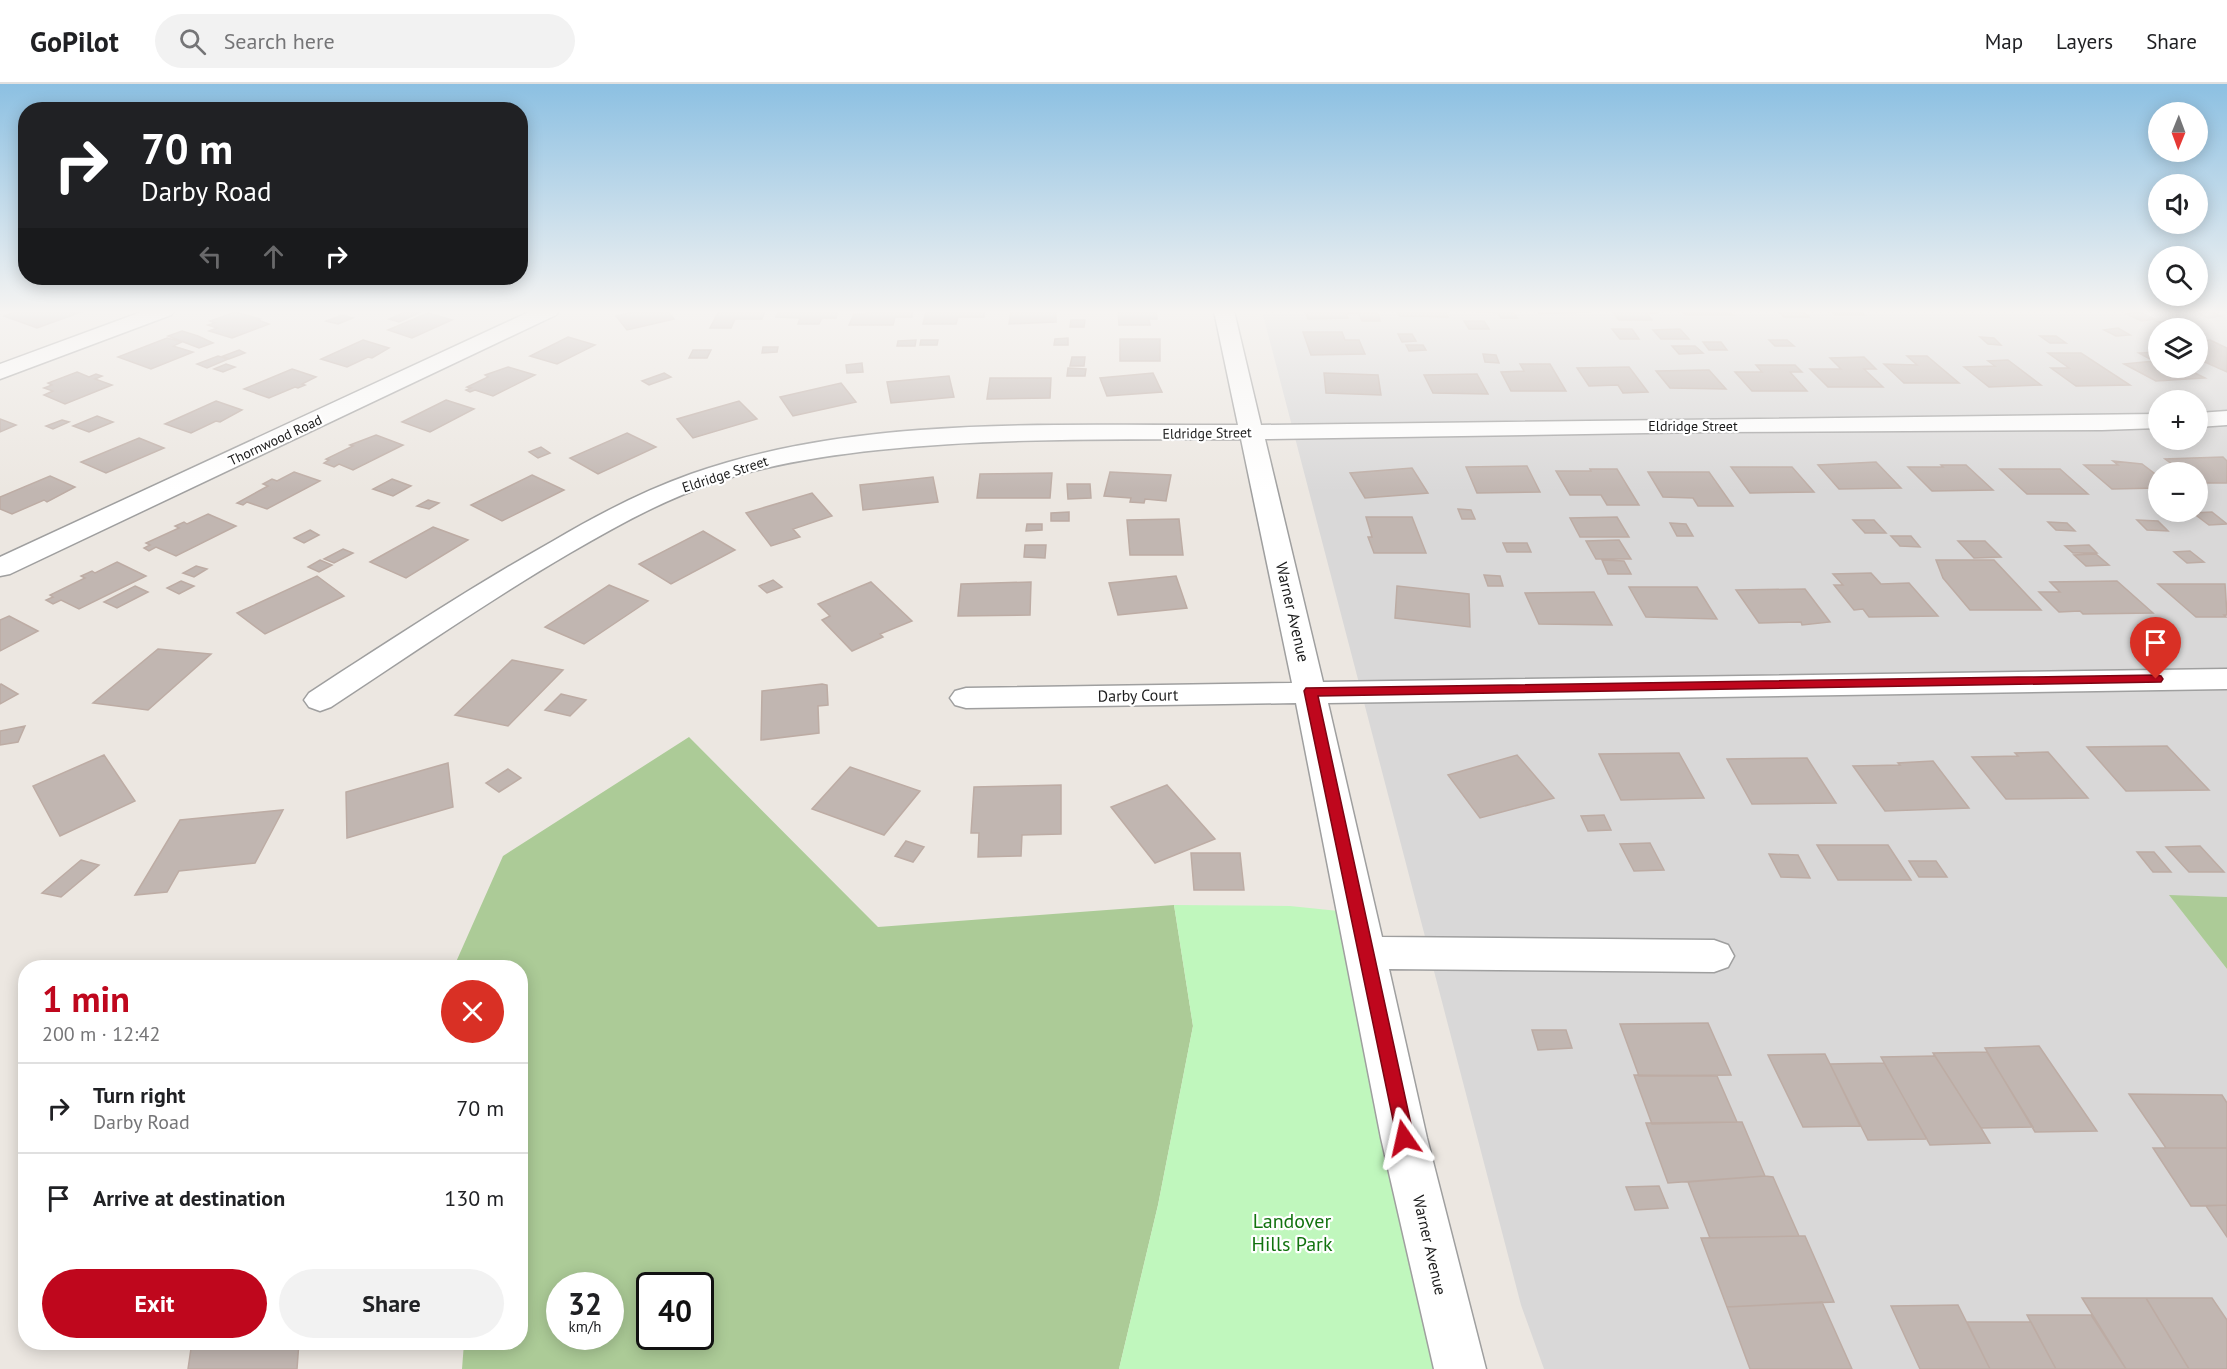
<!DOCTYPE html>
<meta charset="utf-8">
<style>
:root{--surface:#fff;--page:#f2f2f2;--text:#202124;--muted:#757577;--line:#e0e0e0;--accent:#bf071d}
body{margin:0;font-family:"PT Sans",sans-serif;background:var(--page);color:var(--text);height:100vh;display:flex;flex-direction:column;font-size:22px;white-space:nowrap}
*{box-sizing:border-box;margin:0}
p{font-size:20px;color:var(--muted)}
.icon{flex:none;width:33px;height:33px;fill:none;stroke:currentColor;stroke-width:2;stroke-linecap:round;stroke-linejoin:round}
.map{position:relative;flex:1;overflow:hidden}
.details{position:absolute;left:18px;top:876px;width:510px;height:390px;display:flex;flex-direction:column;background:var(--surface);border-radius:24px;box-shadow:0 3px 15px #0003}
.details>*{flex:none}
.top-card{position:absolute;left:18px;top:18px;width:510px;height:183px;border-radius:24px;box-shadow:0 3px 15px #0003;background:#202124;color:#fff;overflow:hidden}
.needle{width:39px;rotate:181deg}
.buttons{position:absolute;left:2148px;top:18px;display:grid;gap:12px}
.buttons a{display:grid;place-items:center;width:60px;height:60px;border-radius:50%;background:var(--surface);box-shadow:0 3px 15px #0003;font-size:30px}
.speed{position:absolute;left:546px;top:1188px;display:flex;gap:12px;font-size:30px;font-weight:700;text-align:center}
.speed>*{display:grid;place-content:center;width:78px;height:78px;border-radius:50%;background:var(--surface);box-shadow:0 3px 15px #0003;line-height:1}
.speed small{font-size:15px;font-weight:400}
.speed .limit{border:3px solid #111;border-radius:9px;background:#fff;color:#111}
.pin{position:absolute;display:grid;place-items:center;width:51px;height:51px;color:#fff;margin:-62px -26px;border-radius:50% 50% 50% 0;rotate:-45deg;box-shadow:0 0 6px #0007}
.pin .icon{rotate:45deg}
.me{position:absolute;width:66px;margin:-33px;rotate:349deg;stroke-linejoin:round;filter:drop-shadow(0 0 4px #0008)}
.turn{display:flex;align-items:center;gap:21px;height:126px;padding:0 24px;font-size:27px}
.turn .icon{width:78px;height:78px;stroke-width:2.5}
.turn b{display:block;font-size:42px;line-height:51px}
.lanes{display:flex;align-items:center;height:57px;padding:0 24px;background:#0003;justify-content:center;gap:30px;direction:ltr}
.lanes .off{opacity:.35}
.round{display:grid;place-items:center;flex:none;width:63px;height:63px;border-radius:32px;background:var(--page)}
.overview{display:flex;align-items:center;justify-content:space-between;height:102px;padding:0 24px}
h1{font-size:36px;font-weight:700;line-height:45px;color:var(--accent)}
.button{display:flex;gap:12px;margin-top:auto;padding:12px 24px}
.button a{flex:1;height:69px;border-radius:36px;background:var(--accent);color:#fff;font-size:24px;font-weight:700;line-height:69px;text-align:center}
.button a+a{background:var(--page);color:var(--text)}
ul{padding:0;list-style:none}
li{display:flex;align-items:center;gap:18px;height:90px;padding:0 24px;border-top:2px solid var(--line)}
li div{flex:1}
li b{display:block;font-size:22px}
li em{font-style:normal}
header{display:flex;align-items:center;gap:36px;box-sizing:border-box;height:84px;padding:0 30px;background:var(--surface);border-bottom:2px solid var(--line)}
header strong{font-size:28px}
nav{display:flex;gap:33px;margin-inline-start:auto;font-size:21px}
.search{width:420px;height:54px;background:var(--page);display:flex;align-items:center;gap:15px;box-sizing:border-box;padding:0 21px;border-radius:33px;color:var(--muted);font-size:22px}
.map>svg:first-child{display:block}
.residential{fill:#d9d8d8;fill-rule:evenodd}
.forest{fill:#accb97;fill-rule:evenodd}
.park{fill:#c0f7bd}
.building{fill:#c1b6b1;stroke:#bdaca4;stroke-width:1.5}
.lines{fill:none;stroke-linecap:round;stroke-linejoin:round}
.minor-casing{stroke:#9f9f9f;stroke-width:3}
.minor{fill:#fff;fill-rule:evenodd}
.route{fill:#bf071d;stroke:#7c0513;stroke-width:1.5}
.labels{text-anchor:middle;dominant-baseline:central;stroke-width:4.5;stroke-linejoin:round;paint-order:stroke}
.far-street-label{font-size:14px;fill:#1b1b1b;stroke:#fff}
.street-label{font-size:16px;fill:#1b1b1b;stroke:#fff}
.near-park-label{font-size:20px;fill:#12730f;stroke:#fff}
</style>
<header>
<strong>GoPilot</strong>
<div class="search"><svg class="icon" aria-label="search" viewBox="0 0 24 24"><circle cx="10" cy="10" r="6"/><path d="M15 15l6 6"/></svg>Search here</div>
<nav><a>Map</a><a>Layers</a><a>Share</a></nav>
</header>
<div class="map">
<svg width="2227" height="1285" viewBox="0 0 2227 1285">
<rect width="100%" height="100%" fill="#ece7e1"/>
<!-- residential -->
<path class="residential" d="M1262 227H2227V813L2170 812 2227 885V1285H1544L1521 1221ZM2158 244H2198V284H2158ZM2158 316H2198V356H2158ZM2158 388H2198V428H2158Z"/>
<!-- forest -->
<path class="forest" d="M689 653 878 843 1174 821 1193 942 1158 1121 1119 1285H462L464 1259 520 1258V884L457 883 456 878 503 772ZM560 1202H610V1252H560ZM650 1202H700V1252H650Z
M2169 811 2227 813V885Z"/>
<!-- park -->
<path class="park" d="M1174 821 1290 822 1358 829 1463 1285H1119L1158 1121 1193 942Z"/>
<!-- building -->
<path class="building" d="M18 227H84L37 244 4 232Z
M407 227 421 228 399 238 389 235Z
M637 227H668L674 235 627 246 616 232Z
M719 227H765L762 235H735L731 244H710Z
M779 227H838L836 234H822L819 240H798L800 234 776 233Z
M866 227H913L912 233H895L893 241H849L854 230H865Z
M985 227 984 233H958L956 240H923L926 228Z
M1011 227H1056V238L1009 240Z
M1118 227H1156L1157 235H1149L1150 241H1119Z
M1305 227H1358L1359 229 1346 230 1348 234 1308 235Z
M1395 227H1445L1448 233 1400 232Z
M1468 227H1513L1517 234H1501L1498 229Z
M1537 227H1590L1591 228 1539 230Z
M1612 227H1657L1658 229 1647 230 1652 236H1619Z
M1682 227H1729L1733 231H1686Z
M1778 227H1803L1809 233H1784Z
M1830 227H1861L1865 231H1835Z
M2210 227 2221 232 2209 234 2198 230Z
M235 228 260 235 258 236 269 240 232 254 209 247 217 244 208 241 215 239 210 237Z
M2139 228 2155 235 2142 237 2126 230Z
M428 229 452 236 412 254 388 246Z
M1359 229H1378L1380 237H1362Z
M342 231 353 234 338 240 326 237Z
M1071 236H1085L1084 243H1070Z
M2172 236 2190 244H2174L2159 238Z
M1464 237H1484L1489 245H1469Z
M2118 244 2130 251 2116 252 2104 246Z
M1612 245H1632L1639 255H1620Z
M1680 245 1689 255H1661L1653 246Z
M182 247 198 252 213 259 199 264 168 252Z
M1303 248H1342L1345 256H1359L1365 270 1311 271Z
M1398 250H1412L1416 257 1402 258Z
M2040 252H2056L2066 259H2050Z
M568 253 595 261 557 280 530 272Z
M1980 253 1994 254 2001 261 1988 260Z
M167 254 182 258 173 262 193 268 151 285 118 273Z
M1068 254V261H1054L1055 255Z
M1120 255H1160V277H1120Z
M363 256 389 264 372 274 368 273 347 283 321 275Z
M916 256 915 262H897L898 257Z
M921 256H938L937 261H920Z
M1769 256H1787L1794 262H1775Z
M2210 256 2227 264V288L2198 275V258Z
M1703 258H1721L1727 266H1709Z
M1406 261H1423L1426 266 1409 267Z
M1672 262H1695L1703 269 1679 270Z
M763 263H778L777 268 762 269Z
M239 266 245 269 229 275 223 272Z
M693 266H711L707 274H689Z
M2156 268 2158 269V284H2185L2205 294 2156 297 2124 280 2154 277 2139 269Z
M2048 269H2081L2130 301 2076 302 2051 284H2069Z
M1483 270 1496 271 1499 279 1485 278Z
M218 272 228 275 207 284 197 280Z
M1907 272H1927L1959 299H1904L1884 280 1917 281Z
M1072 273H1085L1084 282H1070Z
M1864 273 1876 285H1864L1883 303H1828L1810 285H1841L1830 274Z
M2008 276 2041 301 1989 303 1964 283 1995 282 1988 277Z
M862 279 863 288 847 289 846 281Z
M226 280 235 283 223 288 214 285Z
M1520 280H1550L1566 307H1511L1501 288 1524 287Z
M1756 281H1795L1802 288H1790L1807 307H1752L1735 288H1762Z
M508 283 535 291 493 312 475 306 470 308 466 306 471 304 467 303 488 293 485 291Z
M1629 283 1648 308 1623 309 1618 301 1589 302 1577 284Z
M1068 284 1086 285 1085 292H1067Z
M292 285 316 293 302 300 305 301 298 304 295 303 269 314 244 305Z
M1709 286 1726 305 1670 304 1656 287Z
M77 288 89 293 96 290 102 292 95 295 112 301 65 320 44 311 53 307 44 304 52 301 48 299Z
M664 289 671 293 649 301 642 297Z
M1153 289 1162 308 1107 312 1100 294Z
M1324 289 1378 291 1381 311 1326 309Z
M1477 290 1488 310 1433 309 1424 291Z
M949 292 954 313 891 319 887 298Z
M990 294H1051L1050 314 987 315Z
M841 299 856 318 793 332 780 313Z
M446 316 474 325 430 348 402 338Z
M216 317 242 326 220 338 216 337 191 349 165 340Z
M739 317 757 335 693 354 677 335Z
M97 332 113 338 89 348 73 342Z
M0 335 16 341 0 348Z
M62 336 69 338 53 345 46 342Z
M627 349 656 363 598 390 570 374Z
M376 351 403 361 353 386 339 380 334 383 324 379 329 376 326 375 353 362 350 361Z
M139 354 164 364 106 389 81 378Z
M541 363 550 369 538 374 529 368Z
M2223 373 2227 377V399H2198V388H2183L2165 375Z
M2113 377 2142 380 2158 392V404L2112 405 2084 381H2118Z
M1876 378 1901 404 1839 405 1818 381Z
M1941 381H1966L1993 406 1932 407 1908 383H1943Z
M1527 382 1540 408 1477 409 1466 383Z
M1731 383H1792L1814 408 1750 409Z
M1412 384 1428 409 1365 414 1350 389Z
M1590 385H1617L1639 421H1607L1601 411H1570L1556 387H1591Z
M2000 385H2060L2088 410H2027Z
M294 388 320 397 267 425 247 418 243 421 237 419 268 402 263 400 272 395 277 397Z
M1110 388 1171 391 1166 417 1145 415 1144 419 1130 418 1131 414 1104 412Z
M1648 388H1709L1733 422H1698L1693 414 1663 413Z
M1052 389 1050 414H977L980 390Z
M532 391 564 406 502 437 471 421Z
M50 392 75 403 47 418 44 416 12 430 0 425V413Z
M933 393 938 418 863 426 860 401Z
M392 395 411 402 393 412 373 405Z
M1067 400H1090L1091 414 1068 415Z
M812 409 832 432 793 445 800 453 771 462 746 429Z
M428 416 439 419 429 425 417 422Z
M1458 425 1471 426 1475 435H1462Z
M1069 428V437H1051V429Z
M2212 428 2227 440 2209 441 2193 429Z
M208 430 236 442 176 472 156 463 149 467 144 464 150 461 146 459 179 444 175 442 184 438 187 440Z
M1366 433H1412L1426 469H1374L1368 453H1372Z
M1617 433 1629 453H1580L1570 434Z
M1179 435 1183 471H1130L1127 436Z
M1853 436H1874L1886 449H1865Z
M2137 436 2158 437 2168 447 2147 446Z
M2048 438 2067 439 2075 447 2056 446Z
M1670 439 1686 440 1693 452H1677Z
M1027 440H1042V446L1026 447Z
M433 443 468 456 406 494 370 478Z
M310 446 319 451 304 459 294 454Z
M703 447 735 466 671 500 639 480Z
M1891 452H1911L1920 463 1900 462Z
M1619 456 1631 475H1596L1586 457Z
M1958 457H1985L2001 473 1974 474Z
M1503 459H1527L1531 468H1507Z
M1025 461H1046L1045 474 1024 473Z
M2089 461 2097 469H2073L2065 462Z
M343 465 353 469 334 479 324 475Z
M2190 467 2204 478 2187 479 2174 468Z
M2096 470 2109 481 2086 482 2074 471Z
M320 476 332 481 319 488 308 483Z
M1602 476 1624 477 1631 490H1608Z
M1936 476H1994L2041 526H1970L1943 494Z
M117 478 146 492 79 525 61 516 53 520 46 516 53 513 50 511 85 494 81 492 92 487 95 489Z
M196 482 207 485 194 493 183 489Z
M1871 489 1881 500 1909 499 1938 532 1869 533 1863 525 1854 526 1834 501H1843L1833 490Z
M1484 491 1500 492 1503 502H1488Z
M317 492 344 512 265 550 237 529Z
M1176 492 1187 524 1118 531 1109 499Z
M773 496 782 503 767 509 759 502Z
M181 497 194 502 179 510 167 504Z
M2117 497 2153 529 2083 530 2080 527 2059 528 2039 508H2060L2050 498Z
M871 498 912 537 880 550 883 553 852 567 822 536 830 532 818 520Z
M1031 498 1030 531 958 532 961 500Z
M2158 500H2225L2227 531H2224L2226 533H2196Z
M609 501 648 517 584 560 545 543Z
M135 502 148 508 117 524 104 518Z
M1397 502 1469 510 1470 543 1395 534Z
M1629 503H1697L1717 535 1646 533Z
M1805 505 1830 538 1802 541 1801 538 1759 539 1736 506Z
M1594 508 1612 541 1539 540 1525 509Z
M9 532 38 547 0 567V536Z
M158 565 211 570 148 626 93 619Z
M512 576 563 586 508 642 455 631Z
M822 600 827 601 828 621 818 622 819 649 761 656 762 607Z
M0 601 1 600 18 610 0 620Z
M561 610 586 616 570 632 545 626Z
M25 642 18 658 0 661V647Z
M2167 662 2209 706 2126 707 2087 663Z
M2048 668 2088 714 2006 715 1972 673 2018 672 2015 669Z
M1679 669 1704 714 1621 716 1599 670Z
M104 671 135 717 60 752 33 702Z
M1517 671 1554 714 1480 734 1448 691Z
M1807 674 1836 719 1752 720 1727 675Z
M1933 677 1969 724 1885 727 1853 682 1900 681 1898 679Z
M448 679 453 723 347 754 346 708Z
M850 683 920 707 884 751 812 725Z
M508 685 521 694 499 708 486 699Z
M1061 701V750L1022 751 1021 772 978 773 979 749H971L974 703Z
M1167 701 1215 755 1155 779 1111 723Z
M283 726 255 779 179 787 167 808 135 811 180 736Z
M1604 731 1611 746 1588 747 1581 732Z
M906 757 924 763 913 778 895 772Z
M1650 759 1664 786 1634 787 1620 760Z
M1817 761H1888L1911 796H1838Z
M2200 762 2224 788H2189L2166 763Z
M2137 768H2154L2171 788H2153Z
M1191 769H1240L1244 806H1194Z
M1769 770 1798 771 1810 794 1781 793Z
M81 776 99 781 61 813 42 809Z
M1909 777H1936L1947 793H1919Z
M1708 939 1731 991 1639 992 1620 940Z
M1532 946H1566L1572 964 1538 966Z
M2039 962 2097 1047 2035 1048 1985 964Z
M1987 968 2033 1043 1981 1044 1933 969Z
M1825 970 1830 980 1860 1042 1803 1043 1768 971Z
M1935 972 1981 1044 1990 1059 1930 1061 1881 973Z
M1884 979 1927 1055 1868 1056 1830 980Z
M1634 991 1717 992 1737 1038 1652 1040Z
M2129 1010 2222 1011 2227 1019V1064H2166Z
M1737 1038H1742L1765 1092 1668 1099 1646 1039Z
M2153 1064H2227V1121L2191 1122Z
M1765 1092 1773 1093 1799 1152 1710 1154 1688 1098Z
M1659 1102 1668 1124 1635 1126 1626 1103Z
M2227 1121V1153L2206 1122Z
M1799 1152H1805L1834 1218 1727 1223 1701 1154Z
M2082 1214H2146L2189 1285H2126Z
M2146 1214H2212L2227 1236V1285H2189Z
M1822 1218 1852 1285H1750L1727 1223Z
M1958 1221 1990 1285H1920L1891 1222Z
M2027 1231H2091L2126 1285H2056Z
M1967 1238H2031L2056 1285H1990Z
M192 1258H299L297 1285H188Z"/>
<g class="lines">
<!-- minor casing -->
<g class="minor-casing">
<path id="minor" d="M144 227H174L171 231 0 295V280Z
M531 227H559L556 231 10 490 0 492V473Z
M1214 227H1234L1261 341 2158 330V344L2102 346 1709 348 1265 355 1323 598 2227 585V605L1328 619 1382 853 1714 856 1728 861 1734 872 1728 883 1714 888 1389 885 1427 1054 1486 1285H1434L1381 1054 1296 619 966 624 955 621 950 614 955 607 966 604 1292 599 1241 355C1120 356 999 353 878 366 822 372 764 381 711 400 661 417 615 443 570 469 488 517 410 571 331 623L320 627 309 623 304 616 309 609 341 588C411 543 480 498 553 457 597 431 643 407 691 390 859 330 1061 342 1238 341Z
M2227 327V341L2198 343V329Z"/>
</g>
<!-- minor -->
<use href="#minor" class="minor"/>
</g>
<!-- sky -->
<linearGradient id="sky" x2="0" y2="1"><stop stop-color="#8cc0e2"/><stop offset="0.56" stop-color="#f6f4f2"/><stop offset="1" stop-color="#f6f4f2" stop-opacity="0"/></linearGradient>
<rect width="2227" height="407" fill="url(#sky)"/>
<!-- route -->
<path class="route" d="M2156 591 2161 592 2163 595 2161 598 1318 612 1414 1054 1411 1060 1404 1062 1398 1060 1304 607 1306 604Z"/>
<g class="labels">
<!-- far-street labels -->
<g class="far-street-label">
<text x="1693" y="342">Eldridge Street</text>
<text transform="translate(1207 349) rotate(-1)">Eldridge Street</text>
<text transform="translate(275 356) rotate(-25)">Thornwood Road</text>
<text transform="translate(725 390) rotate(-18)">Eldridge Street</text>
</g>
<!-- street labels -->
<g class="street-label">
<text transform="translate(1293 528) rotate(77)">Warner Avenue</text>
<text transform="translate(1138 611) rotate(-1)">Darby Court</text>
<text transform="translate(1430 1161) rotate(77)">Warner Avenue</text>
</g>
<!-- near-park labels -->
<g class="near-park-label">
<text x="1292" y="1137">Landover<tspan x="1292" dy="23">Hills Park</tspan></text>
</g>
</g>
</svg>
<div class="buttons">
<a><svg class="needle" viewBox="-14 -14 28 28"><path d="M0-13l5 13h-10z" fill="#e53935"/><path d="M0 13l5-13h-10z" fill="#757577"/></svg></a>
<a><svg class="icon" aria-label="sound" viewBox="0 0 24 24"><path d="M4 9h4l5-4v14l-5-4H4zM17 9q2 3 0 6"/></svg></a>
<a><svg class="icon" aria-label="search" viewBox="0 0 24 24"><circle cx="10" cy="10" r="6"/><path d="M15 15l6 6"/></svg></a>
<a><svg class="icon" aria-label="layers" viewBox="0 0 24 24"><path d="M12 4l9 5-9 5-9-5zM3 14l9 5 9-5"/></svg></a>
<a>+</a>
<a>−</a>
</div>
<div class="speed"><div>32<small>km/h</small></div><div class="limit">40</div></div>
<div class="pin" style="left:2156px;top:595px;background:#d93025"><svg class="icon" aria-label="arrive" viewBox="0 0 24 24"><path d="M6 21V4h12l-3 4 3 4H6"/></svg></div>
<svg class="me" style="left:1404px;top:1054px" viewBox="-20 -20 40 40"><path d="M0-17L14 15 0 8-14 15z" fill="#bf071d" stroke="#fff" stroke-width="4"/></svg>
<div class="top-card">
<div class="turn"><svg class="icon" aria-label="right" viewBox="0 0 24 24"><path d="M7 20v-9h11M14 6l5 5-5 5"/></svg><div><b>70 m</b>Darby Road</div></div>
<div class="lanes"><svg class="icon off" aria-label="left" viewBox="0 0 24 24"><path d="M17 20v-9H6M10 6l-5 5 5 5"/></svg><svg class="icon off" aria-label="ahead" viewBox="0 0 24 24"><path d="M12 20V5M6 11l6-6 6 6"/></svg><svg class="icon" aria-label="right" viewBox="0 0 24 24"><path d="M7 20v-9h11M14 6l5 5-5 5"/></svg></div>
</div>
<section class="details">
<div class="overview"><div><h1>1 min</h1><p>200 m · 12:42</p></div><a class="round" style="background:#d93025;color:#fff"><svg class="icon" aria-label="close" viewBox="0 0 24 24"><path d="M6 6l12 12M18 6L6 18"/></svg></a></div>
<ul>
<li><svg class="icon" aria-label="right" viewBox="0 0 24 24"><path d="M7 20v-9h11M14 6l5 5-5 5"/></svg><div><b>Turn right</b><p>Darby Road</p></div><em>70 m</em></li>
<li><svg class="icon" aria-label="arrive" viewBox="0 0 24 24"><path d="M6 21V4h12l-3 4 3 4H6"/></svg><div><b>Arrive at destination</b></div><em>130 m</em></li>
</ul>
<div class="button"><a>Exit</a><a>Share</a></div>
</section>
</div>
